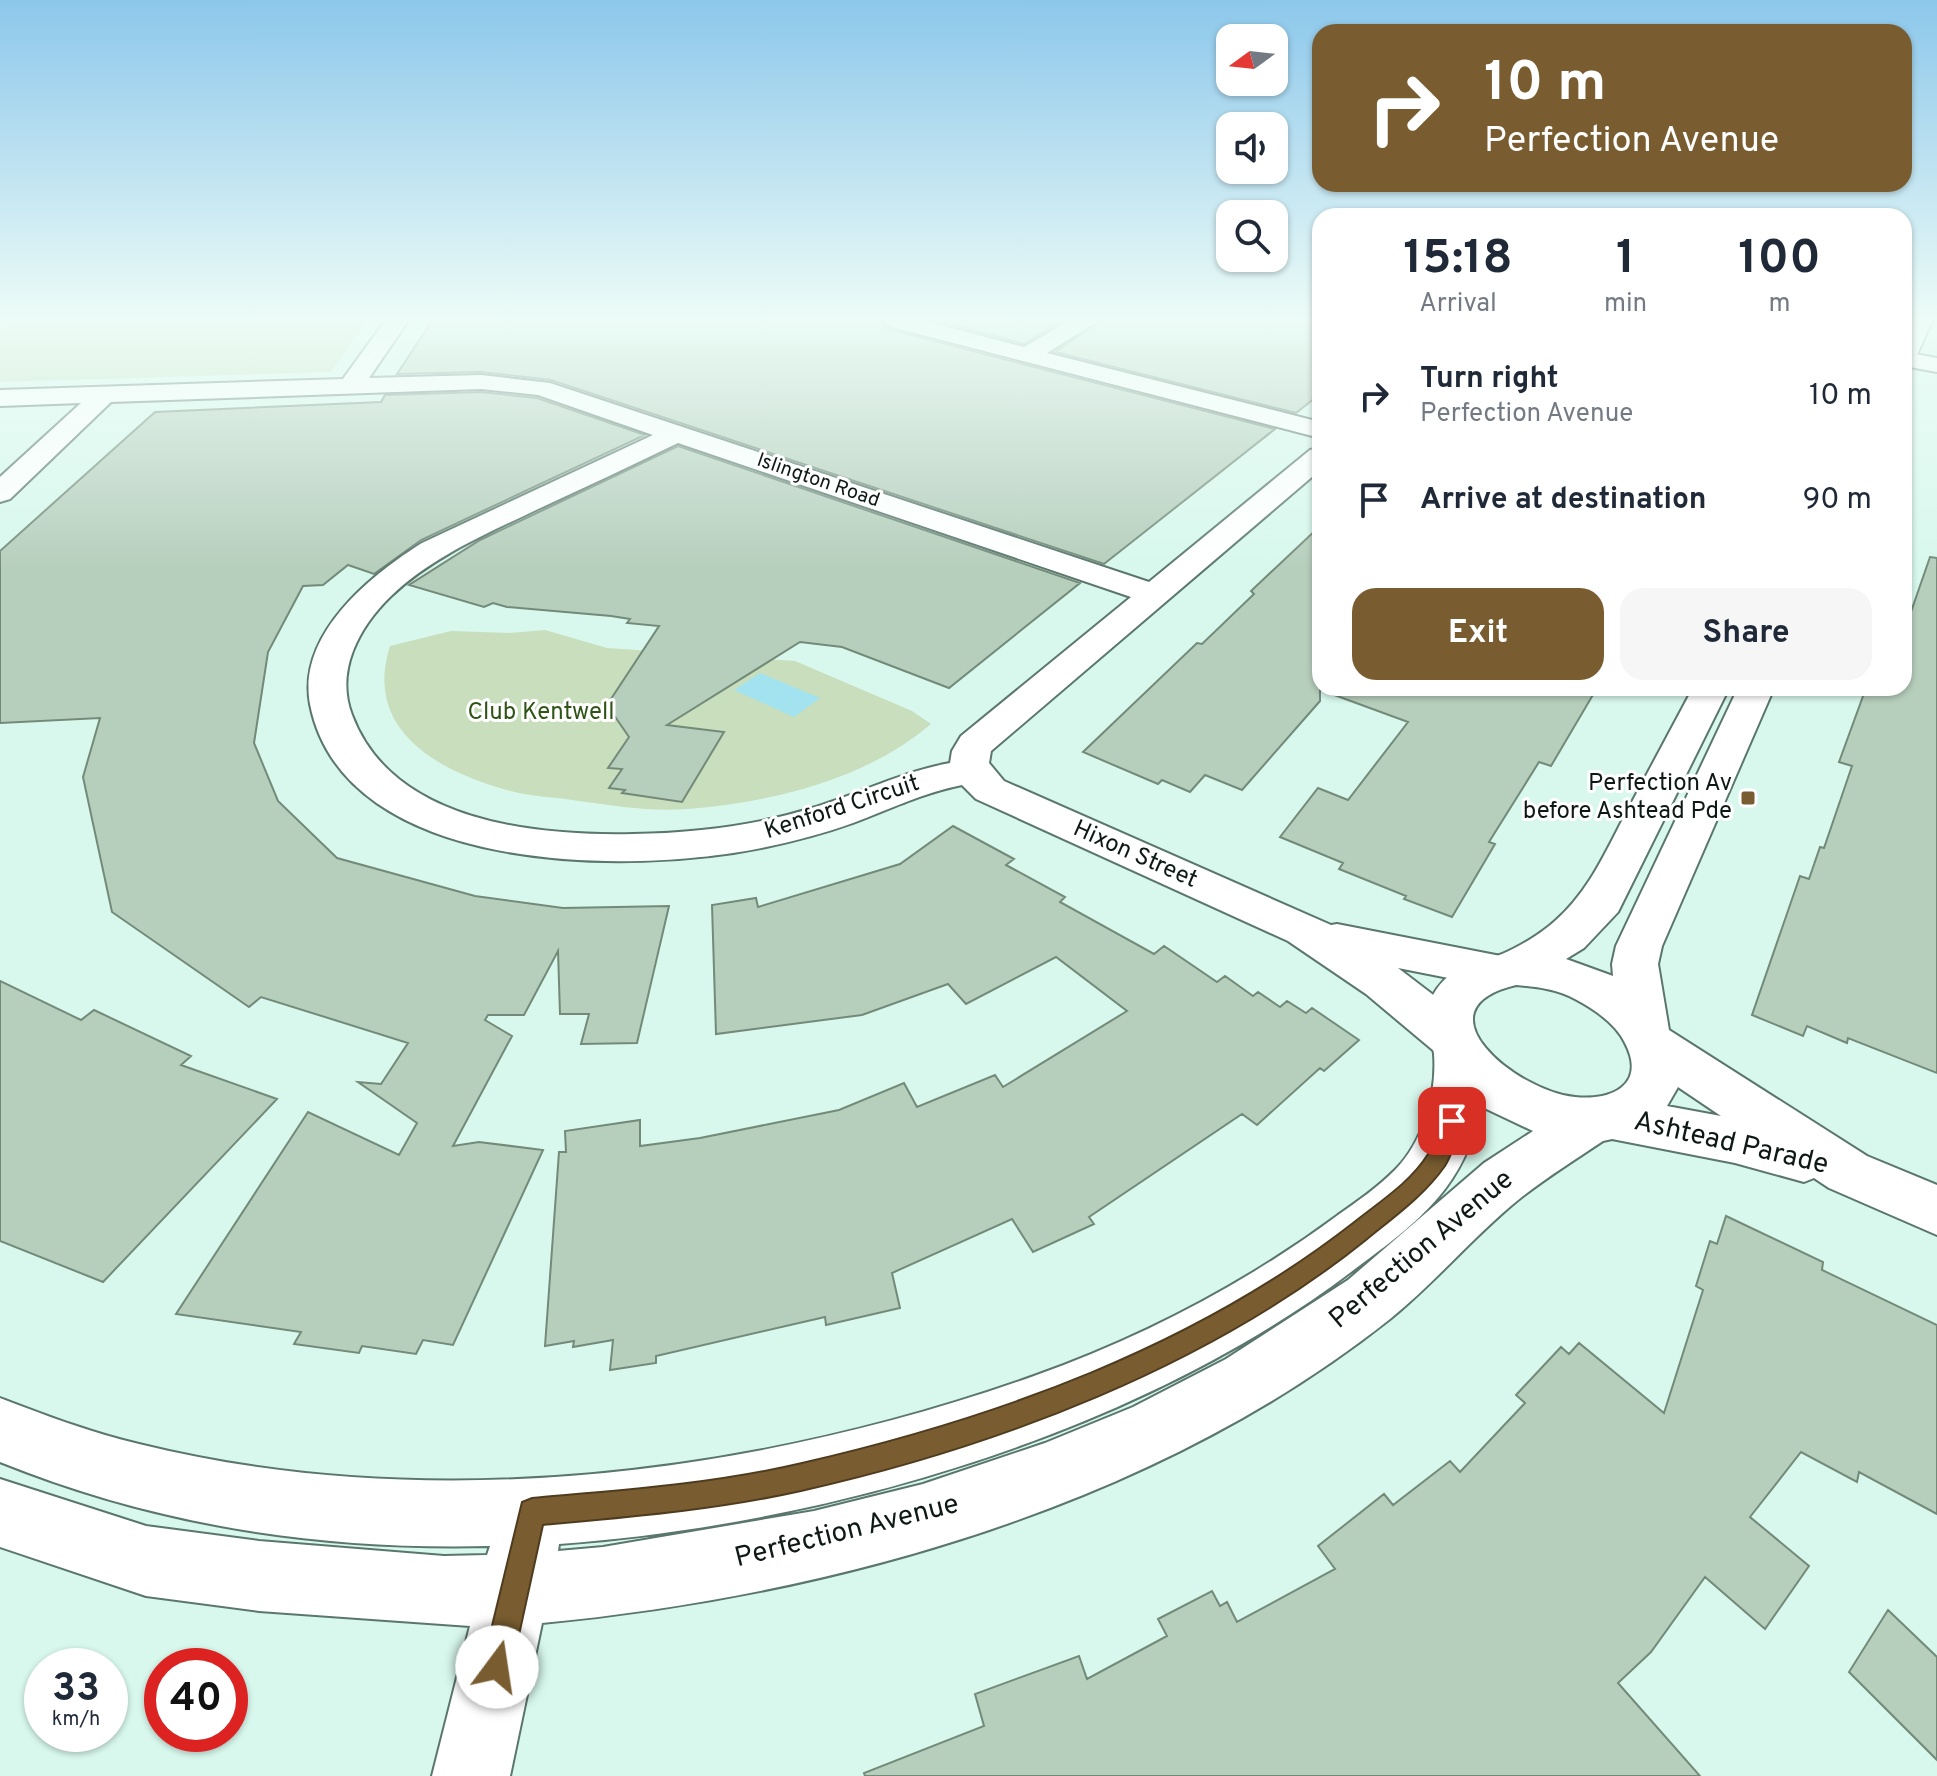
<!DOCTYPE html>
<style>
:root{--surface:#fff;--page:#f6f6f7;--text:#1f2937;--muted:#747a83;--accent:#795d30}
body{margin:0;font-family:Overpass,sans-serif;background:var(--page);color:var(--text);height:100vh;display:flex;flex-direction:column;font-size:30px;white-space:nowrap}
*{box-sizing:border-box;margin:0}
p{font-size:26px;color:var(--muted)}
.icon{flex:none;width:44px;height:44px;fill:none;stroke:currentColor;stroke-width:2;stroke-linecap:round;stroke-linejoin:round}
.map{position:relative;flex:1;overflow:hidden}
.details{position:absolute;left:1312px;top:208px;width:600px;height:488px;display:flex;flex-direction:column;background:var(--surface);border-radius:24px;box-shadow:0 2px 6px #0004}
.details>*{flex:none}
.hud{position:absolute;left:1312px;top:24px;width:600px;height:168px;border-radius:24px;box-shadow:0 2px 6px #0004;background:#795d30;color:#fff;overflow:hidden}
.needle{width:52px;rotate:255deg}
.tools{position:absolute;left:1216px;top:24px;display:grid;gap:16px}
.tools a{display:grid;place-items:center;width:72px;height:72px;border-radius:16px;background:var(--surface);box-shadow:0 2px 6px #0004;font-size:40px}
.speed{position:absolute;left:24px;top:1648px;display:flex;gap:16px;font-size:40px;font-weight:700;text-align:center}
.speed>*{display:grid;place-content:center;width:104px;height:104px;border-radius:50%;background:var(--surface);box-shadow:0 2px 6px #0004;line-height:1}
.speed small{font-size:20px;font-weight:400}
.speed .limit{border:12px solid #d22;background:#fff;color:#111}
.pin{position:absolute;display:grid;place-items:center;width:68px;height:68px;color:#fff;margin:-34px;border-radius:16px;box-shadow:0 4px 12px #0006}
.me{position:absolute;width:88px;margin:-44px;rotate:14deg;stroke-linejoin:round;filter:drop-shadow(0 0 6px #0008)}
.turn{display:flex;align-items:center;gap:28px;height:168px;padding:0 40px;font-size:36px}
.turn .icon{width:104px;height:104px;stroke-width:2.5}
.turn b{display:block;font-size:56px;line-height:68px}
.eta{display:flex;justify-content:space-evenly;align-items:center;height:136px;text-align:center}
.eta b{font-size:48px;font-weight:700;line-height:56px}
.primary-button{display:flex;gap:16px;margin-top:auto;padding:16px 40px}
.primary-button a{flex:1;height:92px;border-radius:24px;background:var(--accent);color:#fff;font-size:32px;font-weight:700;line-height:92px;text-align:center}
.primary-button a+a{background:var(--page);color:var(--text)}
ul{padding:0;list-style:none}
li{display:flex;align-items:center;gap:24px;height:104px;padding:0 40px}
li div{flex:1}
li b{display:block;font-size:30px}
li em{font-style:normal}
.map>svg:first-child{display:block}
.green{fill:#c8debc}
.water{fill:#a3e3f0}
.building{fill:#b6cebc;stroke:#738a79;stroke-width:2}
.lines{fill:none;stroke-linecap:round;stroke-linejoin:round}
.minor-casing{stroke:#5a766d;stroke-width:4}
.tertiary-casing{stroke:#5a766d;stroke-width:4}
.minor{fill:#fff;fill-rule:evenodd}
.tertiary{fill:#fff;fill-rule:evenodd}
.route{fill:#795d30;stroke:#4f3c1f;stroke-width:2}
.poi-dot{fill:#795d30;stroke:#fff;stroke-width:3}
.labels{text-anchor:middle;dominant-baseline:central;stroke-width:6;stroke-linejoin:round;paint-order:stroke}
.far-street-label{font-size:20px;fill:#0e1916;stroke:#fff}
.park-label{font-size:24px;fill:#305418;stroke:#fff}
.poi-label{font-size:24px;fill:#0e1916;stroke:#fff;text-anchor:end}
.street-label{font-size:24px;fill:#0e1916;stroke:#fff}
.near-street-label{font-size:28px;fill:#0e1916;stroke:#fff}
</style>
<div class="map">
<svg width="1937" height="1776" viewBox="0 0 1937 1776">
<rect width="100%" height="100%" fill="#d8f8ed"/>
<!-- green -->
<path class="green" d="M12 321H368L331 372 0 382V330Z
M545 630 607 648 795 661 912 711 931 724C865 780 773 802 688 809 651 812 616 806 579 801 556 797 530 797 507 790 438 771 363 730 390 646L451 631 510 633Z"/>
<!-- water -->
<path class="water" d="M760 673 820 698 794 717 734 690Z"/>
<!-- building -->
<path class="building" d="M432 321H882L887 329 1275 429 1104 564 551 380 481 372 397 374Z
M939 321H1062L1024 344Z
M1101 321H1320V394L1296 413 1055 352Z
M481 392 537 398 645 435 421 540 374 574 348 565 323 585 303 586 268 652 254 743 278 801 337 858 475 896 563 908 669 906 637 1043 581 1044 589 1014H560L558 951 524 1015H488L485 1020 512 1036 453 1146 479 1142 543 1150 453 1345 423 1340 416 1354 362 1346 359 1353 294 1344 301 1332 176 1314 308 1112 399 1155 417 1123 358 1082 381 1084 408 1043 261 997 249 1007 112 912 83 777 100 718 0 723V551L155 412 381 402 385 395Z
M678 446 1080 583 949 688 842 647 800 642 667 725 724 732 682 802 622 793 625 790 609 788 622 769 608 768 629 737 607 705 659 626 627 623 630 619 611 616 507 607 493 603 484 607 409 585 480 540Z
M1320 526V701L1242 790 1205 775 1190 792 1162 780 1158 784 1083 752 1197 643 1202 644 1254 594 1251 591Z
M1930 557 1937 558V1073L1848 1038 1847 1043 1807 1026 1803 1036 1752 1015 1800 876 1809 879 1820 847 1824 848 1852 766 1839 762 1866 688 1883 692 1885 688H1904V632Z
M1330 688H1597L1551 766 1539 762 1489 842 1495 844 1452 917 1404 899 1406 896 1339 869 1343 863 1280 837 1318 788 1348 800 1408 722 1329 693Z
M953 826 1014 859 1006 865 1065 897 1060 902 1154 954 1164 946 1217 982 1225 976 1253 996 1258 992 1280 1007 1287 1001 1306 1013 1312 1008 1359 1040 1324 1071 1320 1068 1257 1125 1242 1114 1089 1217 1094 1224 1033 1252 1012 1219 892 1273 900 1308 826 1325 825 1317 656 1356V1363L610 1370 613 1340 573 1347 574 1341 545 1346 559 1152H566L565 1131 640 1120V1146L700 1138 839 1110 904 1083 917 1107 995 1075 1003 1087 1127 1011 1056 957 966 1004 948 984 862 1015 716 1034 712 905 756 898 758 907 900 864Z
M0 981 81 1020 94 1010 191 1056 181 1065 277 1099 103 1282 0 1241Z
M1726 1216 1823 1262 1822 1270 1937 1325V1514L1859 1472 1857 1482 1801 1452 1750 1517 1809 1566 1765 1629 1705 1577 1651 1652 1618 1683 1700 1776H865L864 1773 984 1726 975 1694 1079 1656 1087 1679 1167 1636 1158 1619 1212 1591 1220 1606 1227 1602 1237 1622 1335 1569 1318 1546 1384 1494 1393 1505 1450 1461 1460 1472 1525 1403 1516 1395 1561 1347 1569 1354 1579 1343 1664 1413 1703 1290 1696 1286 1710 1241 1717 1244Z
M1888 1610 1937 1657V1760L1849 1672Z"/>
<g class="lines">
<!-- minor casing -->
<g class="minor-casing">
<path id="minor" d="M385 321H408L369 378 481 375 550 383 1149 582 1310 450 1320 448V470L991 751 989 763 1004 781 1331 925 1337 924 1511 958 1518 970 1511 982 1494 987 1398 968 1470 1023 1477 1037 1470 1051 1452 1056 1434 1051 1366 994 1288 941 976 799 962 785C923 793 890 809 853 823 825 833 795 841 766 847 634 875 344 877 310 704 297 634 371 575 422 543L653 435 538 395 481 389 111 402 10 499 0 502V477L81 403 0 406V390L343 379ZM678 443 1131 597 961 736 952 751 950 763C901 772 859 794 812 808 755 826 693 833 633 834 534 836 392 822 352 715 335 671 359 627 391 596 432 557 486 534 536 510 583 488 631 466 678 443Z
M885 321H925L1024 347 1069 321H1098L1047 353 1320 422V438L888 326Z
M1904 352 1937 358V372L1904 366Z"/>
</g>
<!-- tertiary casing -->
<g class="tertiary-casing">
<path id="tertiary" d="M1909 321H1932L1916 357 1912 362 1904 364V333Z
M1693 688H1729L1618 912 1584 948 1566 959 1613 976 1612 964 1616 946 1738 688H1774L1662 946 1658 964 1669 1030 1867 1156 1937 1185V1235L1829 1188 1814 1178 1804 1182 1735 1163 1612 1139 1603 1141C1576 1159 1549 1176 1523 1196 1476 1233 1437 1281 1390 1319 1156 1505 836 1595 542 1623L510 1776H432L470 1626 259 1611 146 1596 0 1547V1479L146 1526 259 1541 444 1556 487 1555 490 1546C319 1550 159 1526 0 1462V1398C45 1415 91 1433 139 1444 430 1516 755 1475 1034 1376 1143 1337 1245 1284 1338 1215 1358 1201 1378 1187 1395 1170 1423 1142 1437 1094 1434 1054 1432 1031 1419 1021 1433 995 1450 965 1474 965 1502 954 1519 947 1542 933 1555 921 1588 892 1604 855 1624 817 1647 774 1670 731 1693 688ZM1516 985C1537 987 1557 989 1575 999 1594 1009 1616 1024 1625 1043 1647 1085 1611 1101 1575 1097 1518 1092 1414 1009 1516 985ZM1678 1087 1721 1116 1667 1106ZM1480 1106 1533 1131 1484 1163 1348 1280 1226 1359 1133 1407 1045 1443 923 1484 814 1511 603 1547 558 1551 559 1544C825 1525 1137 1434 1351 1272 1413 1226 1467 1188 1480 1106Z"/>
</g>
<!-- minor -->
<use href="#minor" class="minor"/>
<!-- tertiary -->
<use href="#tertiary" class="tertiary"/>
</g>
<!-- sky -->
<linearGradient id="sky" x2="0" y2="1"><stop stop-color="#8cc7eb"/><stop offset="0.56" stop-color="#edfcf7"/><stop offset="1" stop-color="#edfcf7" stop-opacity="0"/></linearGradient>
<rect width="1937" height="570" fill="url(#sky)"/>
<!-- route -->
<path class="route" d="M1452 1112 1460 1115 1463 1121C1458 1136 1453 1153 1445 1166 1424 1196 1394 1217 1366 1240 1208 1367 997 1447 801 1491 716 1510 630 1517 543 1525L512 1667 508 1678 497 1683 486 1678 482 1667 522 1502 532 1498C623 1490 713 1484 802 1463 997 1418 1194 1347 1353 1223 1379 1202 1410 1183 1428 1154 1435 1142 1438 1127 1445 1115Z"/>
<!-- markers -->
<rect class="poi-dot" x="1740" y="790" width="16" height="16" rx="4"/>
<g class="labels">
<!-- far-street labels -->
<g class="far-street-label">
<text transform="translate(818 481) rotate(19)">Islington Road</text>
</g>
<!-- park labels -->
<g class="park-label">
<text x="541" y="713">Club Kentwell</text>
</g>
<!-- poi labels -->
<g class="poi-label">
<text x="1732" y="784">Perfection Av<tspan x="1732" dy="28">before Ashtead Pde</tspan></text>
</g>
<!-- street labels -->
<g class="street-label">
<text transform="translate(842 808) rotate(-18)">Kenford Circuit</text>
<text transform="translate(1135 855) rotate(24)">Hixon Street</text>
</g>
<!-- near-street labels -->
<g class="near-street-label">
<text transform="translate(1731 1144) rotate(13)">Ashtead Parade</text>
<text transform="translate(1422 1250) rotate(-40)">Perfection Avenue</text>
<text transform="translate(847 1532) rotate(-14)">Perfection Avenue</text>
</g>
</g>
</svg>
<div class="tools">
<a><svg class="needle" viewBox="-14 -14 28 28"><path d="M0-13l5 13h-10z" fill="#e53935"/><path d="M0 13l5-13h-10z" fill="#747a83"/></svg></a>
<a><svg class="icon" aria-label="sound" viewBox="0 0 24 24"><path d="M4 9h4l5-4v14l-5-4H4zM17 9q2 3 0 6"/></svg></a>
<a><svg class="icon" aria-label="search" viewBox="0 0 24 24"><circle cx="10" cy="10" r="6"/><path d="M15 15l6 6"/></svg></a>
</div>
<div class="speed"><div>33<small>km/h</small></div><div class="limit">40</div></div>
<div class="pin" style="left:1452px;top:1121px;background:#d93025"><svg class="icon" aria-label="arrive" viewBox="0 0 24 24"><path d="M6 21V4h12l-3 4 3 4H6"/></svg></div>
<svg class="me" style="left:497px;top:1667px" viewBox="-20 -20 40 40"><circle r="19" fill="#fff"/><path d="M0-13L10 11 0 6-10 11z" fill="#795d30"/></svg>
<div class="hud">
<div class="turn"><svg class="icon" aria-label="right" viewBox="0 0 24 24"><path d="M7 20v-9h11M14 6l5 5-5 5"/></svg><div><b>10 m</b>Perfection Avenue</div></div>
</div>
<section class="details">
<div class="eta">
<div><b>15:18</b><p>Arrival</p></div>
<div><b>1</b><p>min</p></div>
<div><b>100</b><p>m</p></div>
</div>
<ul>
<li><svg class="icon" aria-label="right" viewBox="0 0 24 24"><path d="M7 20v-9h11M14 6l5 5-5 5"/></svg><div><b>Turn right</b><p>Perfection Avenue</p></div><em>10 m</em></li>
<li><svg class="icon" aria-label="arrive" viewBox="0 0 24 24"><path d="M6 21V4h12l-3 4 3 4H6"/></svg><div><b>Arrive at destination</b></div><em>90 m</em></li>
</ul>
<div class="primary-button"><a>Exit</a><a>Share</a></div>
</section>
</div>
